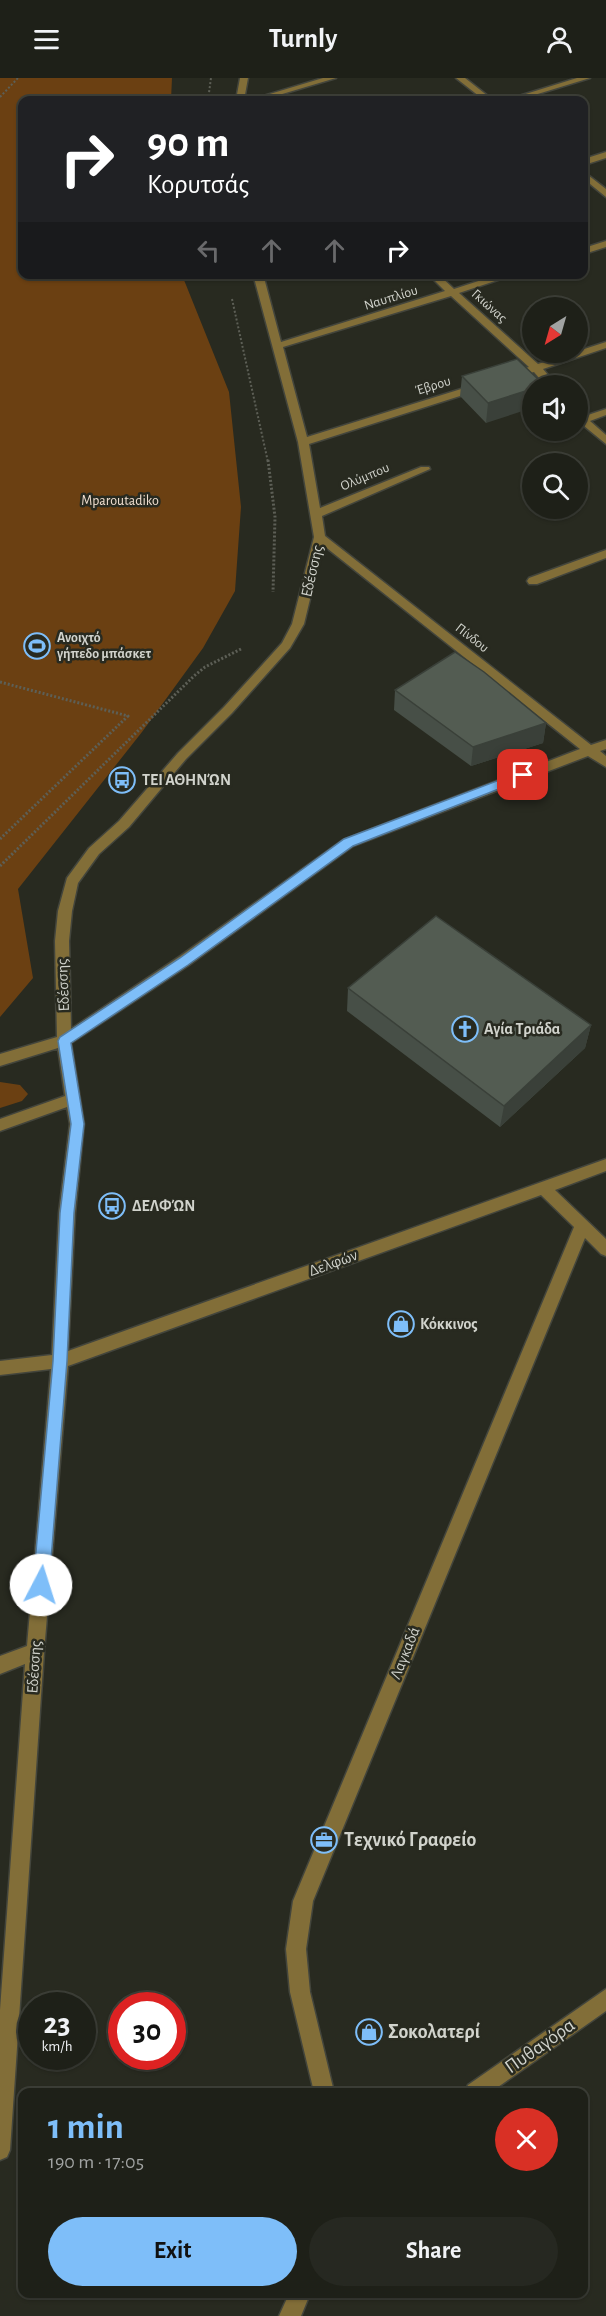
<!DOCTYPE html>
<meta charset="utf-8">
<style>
:root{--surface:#1e2018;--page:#262821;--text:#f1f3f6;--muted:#a1a3a2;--line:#3c3e37;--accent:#7ebef9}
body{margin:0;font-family:"Alegreya Sans",sans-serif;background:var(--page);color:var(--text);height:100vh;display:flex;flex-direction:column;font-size:22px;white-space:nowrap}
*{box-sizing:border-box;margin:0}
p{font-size:20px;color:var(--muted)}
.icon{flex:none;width:33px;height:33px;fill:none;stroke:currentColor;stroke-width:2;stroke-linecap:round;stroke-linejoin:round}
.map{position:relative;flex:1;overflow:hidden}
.sheet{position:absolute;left:18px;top:2010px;width:570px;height:210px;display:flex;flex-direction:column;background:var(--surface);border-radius:12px;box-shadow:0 2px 4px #0004,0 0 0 2px var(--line)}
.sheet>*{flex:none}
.banner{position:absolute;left:18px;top:18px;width:570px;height:183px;border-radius:12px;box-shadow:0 2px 4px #0004,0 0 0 2px var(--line);background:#202124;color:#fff;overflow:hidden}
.needle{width:39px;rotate:217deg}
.fabs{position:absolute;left:522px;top:219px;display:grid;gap:12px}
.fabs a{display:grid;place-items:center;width:66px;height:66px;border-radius:50%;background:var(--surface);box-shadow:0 2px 4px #0004,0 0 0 2px var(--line);font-size:30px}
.speed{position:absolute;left:18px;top:1914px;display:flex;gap:12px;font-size:30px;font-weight:700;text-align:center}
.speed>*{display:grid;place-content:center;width:78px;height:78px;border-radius:50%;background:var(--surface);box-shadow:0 2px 4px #0004,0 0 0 2px var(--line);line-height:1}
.speed small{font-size:15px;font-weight:400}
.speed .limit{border:9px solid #d22;background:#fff;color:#111}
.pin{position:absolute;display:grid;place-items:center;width:51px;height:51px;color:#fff;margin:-26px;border-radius:12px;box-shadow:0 3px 9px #0006}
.me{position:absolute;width:66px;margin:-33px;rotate:5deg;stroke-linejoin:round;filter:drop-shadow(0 0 4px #0008)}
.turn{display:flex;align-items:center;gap:21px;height:126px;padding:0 30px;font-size:27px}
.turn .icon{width:78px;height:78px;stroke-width:2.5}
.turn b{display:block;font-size:42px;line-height:51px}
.lanes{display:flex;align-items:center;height:57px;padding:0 30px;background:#0003;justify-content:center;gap:30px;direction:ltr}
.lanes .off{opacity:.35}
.round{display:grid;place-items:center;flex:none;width:63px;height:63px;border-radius:32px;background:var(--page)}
.summary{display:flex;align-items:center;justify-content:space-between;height:102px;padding:0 30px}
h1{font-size:36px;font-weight:600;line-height:45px;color:var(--accent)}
.primary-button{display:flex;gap:12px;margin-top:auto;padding:12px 30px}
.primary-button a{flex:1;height:69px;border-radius:36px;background:var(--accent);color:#111;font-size:24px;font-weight:600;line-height:69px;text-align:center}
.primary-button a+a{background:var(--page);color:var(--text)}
header{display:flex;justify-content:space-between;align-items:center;height:78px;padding:0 30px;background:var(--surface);font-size:27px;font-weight:600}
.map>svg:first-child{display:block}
.green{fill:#6b4012}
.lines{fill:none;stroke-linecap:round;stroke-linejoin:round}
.minor-casing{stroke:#43453c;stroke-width:3}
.path-far1{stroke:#5d5f56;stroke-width:2;stroke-dasharray:2 2;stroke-linecap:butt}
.path{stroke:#5d5f56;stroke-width:3;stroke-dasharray:2 2;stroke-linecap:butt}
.minor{fill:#826e38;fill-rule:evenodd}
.wall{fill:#474f47}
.shaded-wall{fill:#3a4039}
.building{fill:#535c52;stroke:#3a4039;stroke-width:1.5}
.route{fill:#7ebef9;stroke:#527ca2;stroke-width:1.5}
.labels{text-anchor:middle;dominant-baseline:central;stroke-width:5;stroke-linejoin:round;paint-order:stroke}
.far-street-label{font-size:14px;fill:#d1d3cc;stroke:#282a20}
.far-park-label{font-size:14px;fill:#f2e0d1;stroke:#282a20}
.far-poi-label{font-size:14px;font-weight:bold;fill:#d1d3cc;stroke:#282a20;text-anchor:start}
.street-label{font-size:16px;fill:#d1d3cc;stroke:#282a20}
.poi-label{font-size:16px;font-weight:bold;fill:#d1d3cc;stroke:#282a20;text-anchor:start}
.near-poi-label{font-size:20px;font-weight:bold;fill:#d1d3cc;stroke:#282a20;text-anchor:start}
.near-street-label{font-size:20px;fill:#d1d3cc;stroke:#282a20}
</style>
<header><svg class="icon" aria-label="menu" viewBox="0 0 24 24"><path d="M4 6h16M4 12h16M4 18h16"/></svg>Turnly<svg class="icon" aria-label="person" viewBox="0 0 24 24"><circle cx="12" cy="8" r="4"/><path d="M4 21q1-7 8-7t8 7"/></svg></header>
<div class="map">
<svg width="606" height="2238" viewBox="0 0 606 2238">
<rect width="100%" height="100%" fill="#282a20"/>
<!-- green -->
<path class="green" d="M0 0H172L171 22H22V196L182 197 229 314 241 429 235 513 203 570 142 654 18 811 33 900 0 939Z
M0 1004 20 1007 28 1016 22 1023 0 1030Z"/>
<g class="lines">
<!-- minor casing -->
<g class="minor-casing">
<path id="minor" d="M240 0H248L244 22H236Z
M323 0H336L262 22H250Z
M456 0H465L493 22H484Z
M577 0H590L518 22H506Z
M606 74V80L584 87V81Z
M584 94 606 111V119L584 101Z
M606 163V169L584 176V170Z
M253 196H263L281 264 445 213 428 196H438L454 211 500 196H516L459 215 538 286 606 264V270L543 291 557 308H546L534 294 505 301V297L529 289 451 218 283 269 307 359 474 307H482V311L309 366 320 430 421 389H429L430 391 322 438 325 458 591 667 606 662V671L600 673 606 678V689L588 678 353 768 189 887 71 965 84 1046 75 1135 68 1273 606 1081V1093L555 1112 606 1161V1178L601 1176 585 1160 313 1823 306 1871 310 1914 334 2014H314L290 1914 286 1871 293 1823 574 1149 541 1117 68 1288 44 1574 10 2072 7 2079 0 2082V1932L25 1586 0 1596V1578L27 1568 51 1291 0 1297V1283L52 1277 59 1135 70 1046 67 1029 0 1053V1041L65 1018 58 970 0 988V976L57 959 55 863 58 833 67 800 89 770 119 743 178 675 224 629 282 565 292 546 314 459 298 364ZM323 467 580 671 343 762 179 879 71 951 69 863 72 833 78 805 99 776 129 749 186 681 232 635 290 570 304 546Z
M606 331V337L590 343 606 357V366L578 343V334L585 338Z
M606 472V480L537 506H529L527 503 529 500Z
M606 1911V1933L491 2014H465L468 2007Z
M289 2216H310L301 2238H279Z"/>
</g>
<!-- path-far1 -->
<path class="path-far1" d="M0 19 18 0
M208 22 211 0
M232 221 268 384"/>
<!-- path -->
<path class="path" d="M268 382 275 439 273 514
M0 604 128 638 0 761
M0 788 194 598 205 589 241 571"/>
<!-- minor -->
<use href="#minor" class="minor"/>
</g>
<!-- wall -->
<path class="wall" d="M462 298 532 308 486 345 460 318Z
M395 612 546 645 543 665 471 688 394 632Z
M348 910 591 947 585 970 500 1049 347 933Z"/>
<!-- shaded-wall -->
<path class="shaded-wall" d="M532 311V330L486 345 488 325Z
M546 645 543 665 471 688 473 669Z
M591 947 585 970 500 1049 504 1028Z"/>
<!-- building -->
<path class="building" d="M517 281 544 307 532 308V311L488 325 462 298Z
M455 574 484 594 546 645 473 669 395 612Z
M436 838 591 947 504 1028 348 910Z"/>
<!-- route -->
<path class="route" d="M523 693 527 694V700L353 768 188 887 71 965 84 1046 74 1135 67 1283 49 1507 46 1512 41 1514 35 1512 33 1507 53 1283 60 1135 71 1046 58 963 60 959 180 880 344 761Z"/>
<!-- icons -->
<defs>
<g id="stadium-ring" transform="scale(1.35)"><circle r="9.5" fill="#282a20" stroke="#7ebef9" stroke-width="1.5"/><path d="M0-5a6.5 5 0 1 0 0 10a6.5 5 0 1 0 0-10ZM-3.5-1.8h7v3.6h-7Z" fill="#7ebef9"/></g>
<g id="bus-ring" transform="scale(1.35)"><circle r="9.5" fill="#282a20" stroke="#7ebef9" stroke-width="1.5"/><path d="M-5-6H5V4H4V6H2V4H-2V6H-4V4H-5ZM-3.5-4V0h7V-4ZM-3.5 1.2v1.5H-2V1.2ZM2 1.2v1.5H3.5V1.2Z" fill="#7ebef9"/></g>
<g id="church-ring" transform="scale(1.35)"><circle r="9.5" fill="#282a20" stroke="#7ebef9" stroke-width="1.5"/><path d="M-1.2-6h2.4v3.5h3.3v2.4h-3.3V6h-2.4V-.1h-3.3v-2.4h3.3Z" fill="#7ebef9"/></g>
<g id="shop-ring" transform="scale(1.35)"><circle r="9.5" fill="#282a20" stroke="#7ebef9" stroke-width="1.5"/><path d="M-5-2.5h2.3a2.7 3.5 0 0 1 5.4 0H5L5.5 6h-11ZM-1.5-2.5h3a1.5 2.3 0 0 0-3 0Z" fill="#7ebef9"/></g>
<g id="office-ring" transform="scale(1.35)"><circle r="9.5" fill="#282a20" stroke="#7ebef9" stroke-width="1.5"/><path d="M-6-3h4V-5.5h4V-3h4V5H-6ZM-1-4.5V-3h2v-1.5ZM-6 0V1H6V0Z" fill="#7ebef9"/></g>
</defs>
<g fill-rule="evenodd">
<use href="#stadium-ring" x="37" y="568"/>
<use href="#bus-ring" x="122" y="702"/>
<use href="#church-ring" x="465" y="951"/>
<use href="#bus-ring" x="112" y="1128"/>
<use href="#shop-ring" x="401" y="1246"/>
<use href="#office-ring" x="324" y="1762"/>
<use href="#shop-ring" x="369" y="1954"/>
</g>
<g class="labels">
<!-- far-street labels -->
<g class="far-street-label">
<text transform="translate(391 220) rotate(-17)">Ναυπλίου</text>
<text transform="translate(489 228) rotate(42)">Γκιώνας</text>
<text transform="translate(433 308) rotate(-17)">Έβρου</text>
<text transform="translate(365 399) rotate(-23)">Ολύμπου</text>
<text transform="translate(472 560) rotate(38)">Πίνδου</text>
</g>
<!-- far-park labels -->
<g class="far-park-label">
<text x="120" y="423">Mparoutadiko</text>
</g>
<!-- far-poi labels -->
<g class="far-poi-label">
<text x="57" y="560">Ανοιχτό<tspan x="57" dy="16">γήπεδο μπάσκετ</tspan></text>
</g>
<!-- street labels -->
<g class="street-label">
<text transform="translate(312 493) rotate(-77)">Εδέσσης</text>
<text transform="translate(63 907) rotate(-92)">Εδέσσης</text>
<text transform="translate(333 1185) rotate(-20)">Δελφών</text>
<text transform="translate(405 1575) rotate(-68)">Λαγκαδά</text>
<text transform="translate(34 1589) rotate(-86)">Εδέσσης</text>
</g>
<!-- poi labels -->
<g class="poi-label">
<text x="142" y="702">ΤΕΙ ΑΘΗΝΏΝ</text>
<text x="484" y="951">Αγία Τριάδα</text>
<text x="132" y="1128">ΔΕΛΦΏΝ</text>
<text x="420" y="1246">Κόκκινος</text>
</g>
<!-- near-poi labels -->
<g class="near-poi-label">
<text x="344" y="1762">Τεχνικό Γραφείο</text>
<text x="388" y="1954">Σοκολατερί</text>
</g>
<!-- near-street labels -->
<g class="near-street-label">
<text transform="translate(540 1968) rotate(-35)">Πυθαγόρα</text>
</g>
</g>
</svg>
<div class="fabs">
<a><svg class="needle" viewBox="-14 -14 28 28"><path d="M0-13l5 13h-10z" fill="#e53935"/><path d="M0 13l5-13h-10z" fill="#a1a3a2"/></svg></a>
<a><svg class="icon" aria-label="sound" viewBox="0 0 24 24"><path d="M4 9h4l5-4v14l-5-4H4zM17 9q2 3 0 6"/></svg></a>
<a><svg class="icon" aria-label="search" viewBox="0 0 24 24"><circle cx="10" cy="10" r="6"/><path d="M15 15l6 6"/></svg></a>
</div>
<div class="speed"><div>23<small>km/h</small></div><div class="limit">30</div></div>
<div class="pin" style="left:523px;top:697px;background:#d93025"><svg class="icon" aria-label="arrive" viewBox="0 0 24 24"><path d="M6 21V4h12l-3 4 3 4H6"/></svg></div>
<svg class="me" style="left:41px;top:1507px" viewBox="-20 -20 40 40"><circle r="19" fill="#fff"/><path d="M0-13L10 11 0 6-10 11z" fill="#7ebef9"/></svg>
<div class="banner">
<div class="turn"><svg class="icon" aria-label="right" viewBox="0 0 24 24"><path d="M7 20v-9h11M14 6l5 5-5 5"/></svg><div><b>90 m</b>Κορυτσάς</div></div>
<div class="lanes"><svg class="icon off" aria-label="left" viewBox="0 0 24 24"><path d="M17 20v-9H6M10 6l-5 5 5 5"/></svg><svg class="icon off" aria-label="ahead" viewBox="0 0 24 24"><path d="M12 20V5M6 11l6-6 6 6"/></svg><svg class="icon off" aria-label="ahead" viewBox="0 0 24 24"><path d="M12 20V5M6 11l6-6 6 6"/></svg><svg class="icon" aria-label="right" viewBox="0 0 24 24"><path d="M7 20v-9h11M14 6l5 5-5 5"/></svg></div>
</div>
<section class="sheet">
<div class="summary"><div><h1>1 min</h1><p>190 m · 17:05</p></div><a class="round" style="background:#d93025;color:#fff"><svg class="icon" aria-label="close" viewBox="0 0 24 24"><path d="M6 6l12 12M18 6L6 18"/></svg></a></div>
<div class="primary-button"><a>Exit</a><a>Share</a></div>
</section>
</div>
